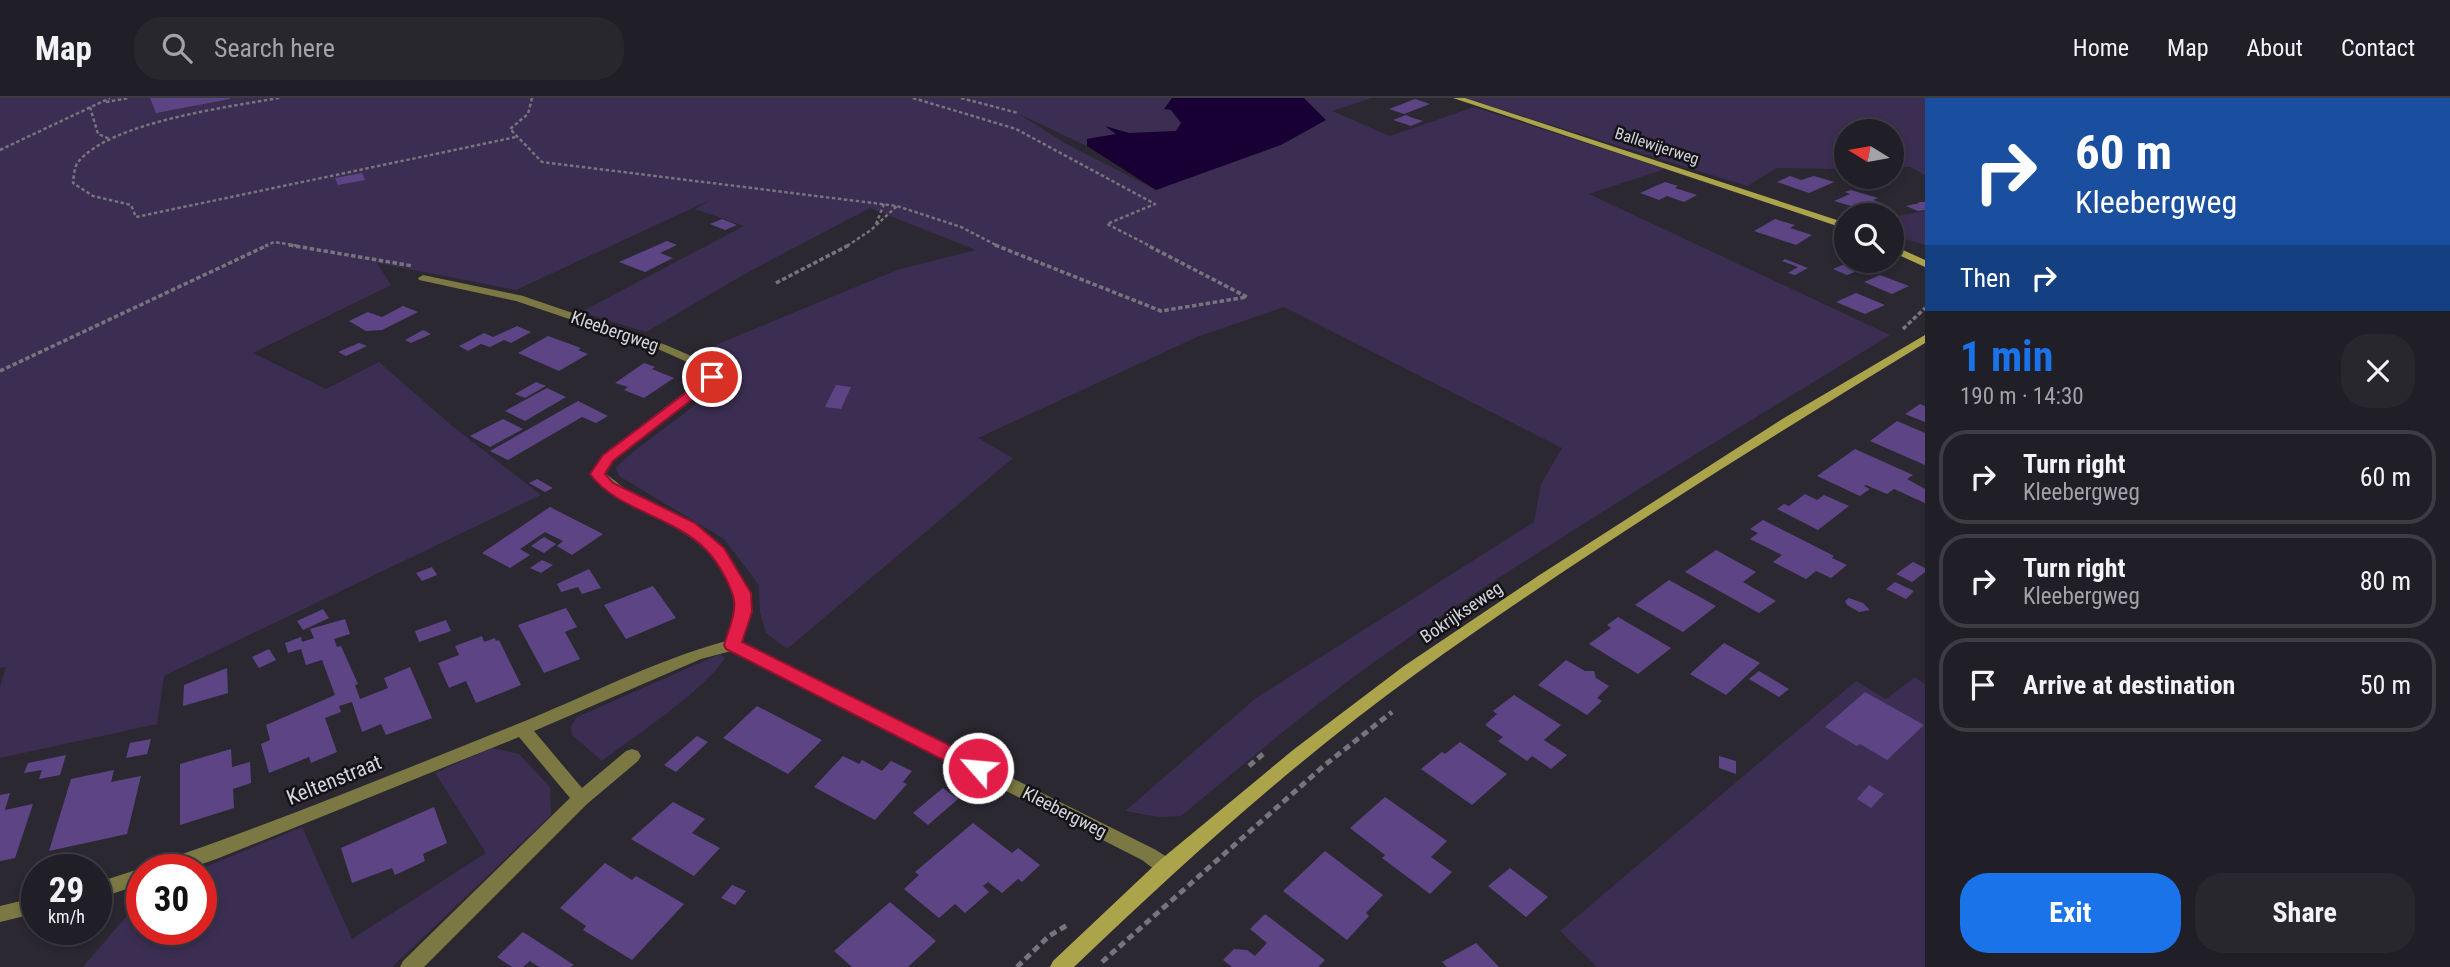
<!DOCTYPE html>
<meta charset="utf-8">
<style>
:root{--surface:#201e26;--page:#28272e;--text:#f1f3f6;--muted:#a2a2a7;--line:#3d3c43;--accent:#1a73e8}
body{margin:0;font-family:"Roboto Condensed",sans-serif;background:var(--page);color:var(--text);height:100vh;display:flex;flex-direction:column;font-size:26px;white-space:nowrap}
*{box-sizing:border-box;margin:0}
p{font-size:23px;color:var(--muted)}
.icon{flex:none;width:38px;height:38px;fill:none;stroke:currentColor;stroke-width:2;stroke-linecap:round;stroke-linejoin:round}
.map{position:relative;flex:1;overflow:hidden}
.panel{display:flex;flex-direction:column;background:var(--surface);width:525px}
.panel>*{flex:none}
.guide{background:#1a4fa0;color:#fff;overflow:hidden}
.needle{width:46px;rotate:281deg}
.fabs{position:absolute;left:1834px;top:21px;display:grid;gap:14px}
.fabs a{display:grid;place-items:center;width:70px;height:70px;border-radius:50%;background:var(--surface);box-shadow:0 4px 10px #0003,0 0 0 2px var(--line);font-size:35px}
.speed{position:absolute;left:21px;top:756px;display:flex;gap:14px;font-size:35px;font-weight:700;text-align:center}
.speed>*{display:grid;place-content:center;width:91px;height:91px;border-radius:50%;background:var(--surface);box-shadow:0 4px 10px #0003,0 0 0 2px var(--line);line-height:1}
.speed small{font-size:18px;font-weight:400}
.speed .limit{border:10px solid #d22;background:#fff;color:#111}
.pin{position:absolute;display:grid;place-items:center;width:60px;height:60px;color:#fff;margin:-30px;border:4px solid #fff;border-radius:50%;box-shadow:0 2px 7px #0007}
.me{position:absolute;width:77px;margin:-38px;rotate:297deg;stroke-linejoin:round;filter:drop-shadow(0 0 5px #0008)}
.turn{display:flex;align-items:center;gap:24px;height:147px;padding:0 35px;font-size:32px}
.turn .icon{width:91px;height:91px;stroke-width:2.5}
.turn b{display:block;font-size:49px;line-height:60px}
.then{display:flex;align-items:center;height:66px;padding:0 35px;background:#0003;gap:14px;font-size:26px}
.round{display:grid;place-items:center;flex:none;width:74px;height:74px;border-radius:28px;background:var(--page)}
.summary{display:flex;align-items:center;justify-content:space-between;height:119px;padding:0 35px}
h1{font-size:42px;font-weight:700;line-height:52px;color:var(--accent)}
.primary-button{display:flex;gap:14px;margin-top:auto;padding:14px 35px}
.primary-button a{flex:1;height:80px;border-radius:28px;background:var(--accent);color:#fff;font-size:28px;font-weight:700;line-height:80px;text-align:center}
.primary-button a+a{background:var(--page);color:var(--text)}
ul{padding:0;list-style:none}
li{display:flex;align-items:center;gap:21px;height:94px;margin:0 14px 10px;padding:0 21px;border:4px solid var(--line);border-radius:28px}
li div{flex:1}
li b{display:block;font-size:26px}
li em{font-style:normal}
header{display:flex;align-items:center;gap:42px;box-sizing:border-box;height:98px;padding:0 35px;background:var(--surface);border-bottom:2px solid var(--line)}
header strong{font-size:33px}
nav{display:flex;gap:38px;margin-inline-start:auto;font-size:24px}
.search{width:490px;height:63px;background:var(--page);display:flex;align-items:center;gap:18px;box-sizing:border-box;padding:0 24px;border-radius:28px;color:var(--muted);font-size:26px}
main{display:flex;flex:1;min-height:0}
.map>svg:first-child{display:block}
.green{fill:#3b2e52}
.water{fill:#180035}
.building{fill:#5d4585}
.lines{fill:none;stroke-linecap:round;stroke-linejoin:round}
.path-far2{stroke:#76747c;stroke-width:2.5;stroke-dasharray:3.5 2.5;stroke-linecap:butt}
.path-far1{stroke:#76747c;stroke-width:3.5;stroke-dasharray:4.5 2.5;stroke-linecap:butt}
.path{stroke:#76747c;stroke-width:5;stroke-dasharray:7 4.5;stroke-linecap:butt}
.street{fill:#7c7843;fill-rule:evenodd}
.secondary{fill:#aba44b;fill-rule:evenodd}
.route{fill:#e11d48;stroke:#92132f;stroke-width:2}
.labels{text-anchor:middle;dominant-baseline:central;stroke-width:5;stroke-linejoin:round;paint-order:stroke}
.far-street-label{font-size:16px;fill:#d5d4da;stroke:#131216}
.street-label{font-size:18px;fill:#d5d4da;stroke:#131216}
.near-street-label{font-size:21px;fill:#d5d4da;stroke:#131216}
</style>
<header>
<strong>Map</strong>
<div class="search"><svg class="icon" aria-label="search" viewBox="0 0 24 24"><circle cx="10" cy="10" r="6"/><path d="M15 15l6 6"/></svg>Search here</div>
<nav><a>Home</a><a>Map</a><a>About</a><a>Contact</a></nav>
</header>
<main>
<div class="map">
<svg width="1925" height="869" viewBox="0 0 1925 869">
<rect width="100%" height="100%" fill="#2b2832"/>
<!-- green -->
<path class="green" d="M0 0H1172L1165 11 1171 12 1182 25 1176 33 1128 35 1107 29 1117 36 1087 41V48L1019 16 1063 44 1156 92 1326 22 1304 0H1372L1332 13 1390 38 1474 9 1665 71 1589 96 1890 237C1730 336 1567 432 1410 539 1330 593 1256 656 1181 718L1159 719 1125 713 1256 600 1534 424 1541 386 1562 350 1284 209 1197 239 978 340 1013 360 787 551 766 535 760 514 759 487 724 441 619 378 616 370C642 341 720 299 729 266L706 251 897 172 976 152 870 110 750 173 646 234 581 214 744 128 695 111 710 102 516 192 377 165 391 187 253 255 326 291 379 264 451 327 541 397 164 578 157 626 0 660V589L6 569 0 570Z
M1465 0H1925V77L1910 69 1892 70V33H1846V71L1777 70 1747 88Z
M1925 113V147L1892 137V119Z
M720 556 725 560C705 592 635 638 602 663L572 637 571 628 577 619Z
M1915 579 1925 586V869H1597L1560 833 1856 583 1886 601Z
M492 650 519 656 550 689 551 717 392 869H83L142 800V831H201V772H198L302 729 352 841 486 755 435 675Z"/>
<!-- water -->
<path class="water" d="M1172 0H1304L1326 22 1281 47 1156 92 1087 48V41L1116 36 1105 28 1129 35 1176 33 1181 25 1171 12 1164 11Z"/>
<!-- building -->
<path class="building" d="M150 0H230V1L156 15Z
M1415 1 1430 6 1404 16 1389 11Z
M1406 17 1413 20 1423 23 1411 28 1393 22Z
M362 75 365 82 338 87 335 80Z
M1790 78 1801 82 1814 78 1834 84 1809 95 1777 84Z
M1665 84 1678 88 1675 90 1697 97 1684 104 1667 98 1659 102 1640 95Z
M1851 92 1878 100 1873 102 1884 106 1868 113 1834 103 1850 96 1845 94Z
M1917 104H1925V112L1918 113 1906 108 1920 105Z
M722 121 737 127 725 132 710 126Z
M1775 121 1795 127 1790 130 1812 137 1796 147 1754 133Z
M667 143 677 147 660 155 673 160 645 174 619 164Z
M1785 161 1808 170 1795 177 1788 175 1798 169 1782 163Z
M1850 164 1865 170 1847 177 1833 171Z
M1880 177 1909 188 1892 196 1864 184Z
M1856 195 1885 207 1865 216 1836 204Z
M403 208 418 214 382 232 366 233 349 223 368 214 382 219Z
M517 228 531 234 511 245 504 242 490 249 481 246 468 253 459 248 484 235 493 239Z
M423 232 431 236 411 245 405 242Z
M548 238 581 250 578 252 588 256 559 273 518 255Z
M359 245 367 248 346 258 338 254Z
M644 265 655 269 652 271 674 280 644 300 624 292 628 289 615 285Z
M536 284 546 288 525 300 515 296Z
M836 287 851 289 841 311 825 309Z
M547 290 566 299 525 323 505 313Z
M578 303 608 318 596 325 582 319 508 362 490 353Z
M1920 306 1925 308V324L1905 316Z
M503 321 523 331 490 349 470 338Z
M1897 323 1925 335V367L1870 343Z
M1855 351 1913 377 1907 381 1925 391V405L1894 391 1887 396 1866 387 1864 388 1870 391 1860 398 1817 378Z
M537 381 553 390 545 394 529 385Z
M1805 396 1817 402 1824 397 1849 408 1818 432 1777 411 1784 406 1789 408Z
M550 409 603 436 572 457 557 448 563 443 545 434 520 451 530 457 510 470 482 455Z
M1763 422 1834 458 1832 460 1847 467 1831 480 1816 473 1806 481 1773 464 1782 457 1750 441 1758 435 1750 431Z
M544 439 556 446 544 455 531 448Z
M1716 452 1756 474 1743 484 1776 503 1759 515 1685 474Z
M542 462 553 467 541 475 530 470Z
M1913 464 1925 470V474L1912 484 1896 476Z
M432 469 437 477 422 483 416 475Z
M589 471 601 490 582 496 578 489 561 494 557 486Z
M1669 482 1716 508 1683 534 1635 507Z
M1895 484 1914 493 1906 501 1886 491Z
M653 488 676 520 626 541 604 507Z
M1849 500 1863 505 1870 512 1859 514 1847 507 1845 503Z
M566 510 577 529 565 534 580 561 544 575 518 527Z
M323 511 329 520 303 532 297 523Z
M1618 519 1671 550 1638 576 1589 546 1611 530 1607 527Z
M345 521 350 536 334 541 337 549 341 548 358 586 355 587 360 601 388 590 384 580 410 569 432 620 386 637 381 626 362 634 352 604 339 608 341 614 325 620 337 654 311 665 309 659 269 675 261 646 270 642 266 627 335 597 322 562 306 567 301 551 288 555 285 545 301 539 302 544 314 540 310 531Z
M446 522 451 533 419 544 415 533Z
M482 538 484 544 495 540 496 543 499 542 521 587 476 605 466 583 449 590 438 565 459 557 455 548Z
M1724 545 1760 565 1726 597 1690 576Z
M269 551 276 562 259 570 252 559Z
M1566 562 1585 573H1594L1596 580 1609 588 1597 600 1602 603 1587 617 1538 587Z
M227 570 228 595 183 608 184 587Z
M1759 573 1789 591 1779 599 1749 581Z
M1865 594 1924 627 1887 662 1860 646 1857 648 1825 629Z
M1514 597 1561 627 1544 642 1567 657 1551 671 1532 658 1527 663 1498 643 1503 639 1485 627 1497 616 1493 613Z
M757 608 822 642 788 676 723 640Z
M697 638 708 644 676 674 664 667Z
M151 641 147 656 126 660 130 645Z
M1460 644 1507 676 1472 707 1421 671 1442 654 1445 656Z
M231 651 232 669 250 664 251 685 233 691 234 710 180 727V666Z
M66 657 60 677 39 681 42 672 24 675 28 665Z
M843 658 859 666 862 662 882 673 891 663 912 673 903 684 907 686 875 722 814 689Z
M1719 658 1736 663V676L1719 670Z
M114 672 111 684 141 678 127 736 49 753 71 681Z
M1869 687 1884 696 1871 710 1857 701Z
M943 690 958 701 928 727 913 715Z
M10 695 5 712 33 706 15 760 0 763V697Z
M1385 699 1447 743 1431 759 1452 774 1430 796 1382 760 1385 757 1350 730Z
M673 704 705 721 692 735 720 750 694 778 631 741Z
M434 709 447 745 423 756 425 763 395 777 392 770 352 785 341 750Z
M973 725 1012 755 1018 750 1040 767 1022 784 1018 781 1002 795 988 784 983 788 989 794 965 815 955 806 939 820 904 791 919 777 915 774Z
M1325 753 1383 797 1366 815 1369 818 1347 842 1283 793Z
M605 765 632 782 636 778 684 806 632 862 583 832 586 828 560 810Z
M1510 770 1548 799 1526 819 1488 788Z
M732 787 746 793 735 807 721 800Z
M890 804 936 843 908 869H852L834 853Z
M1265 816 1325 862 1318 869H1232L1223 862 1234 851 1247 852 1255 858 1267 845 1250 831Z
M523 834 574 867 571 869H539L530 863 523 869H512L497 859Z
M1476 845 1499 869H1447L1442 864Z"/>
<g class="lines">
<!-- path-far2 -->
<path class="path-far2" d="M279 0C228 9 111 24 78 64 74 69 74 78 73 85L93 98 131 107 136 119 516 39
M532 0 528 16 510 31 542 64 897 108 961 129 998 148
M913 0 1016 31 1155 106 1107 126 1150 148
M961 0 1018 15
M106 4 129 0
M90 9 98 36 110 41
M0 52 110 0
M876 126 884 106
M265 148 274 144 299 148
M847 148 871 132 897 108"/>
<!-- path-far1 -->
<path class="path-far1" d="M289 147 413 168
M995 147 1161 213 1247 199 1147 147
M776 185 849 147
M1903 231 1925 210
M0 273 268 147"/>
<!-- path -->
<path class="path" d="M1249 668 1263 656
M1102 864 1326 666 1392 614
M1017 869 1049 838 1069 826"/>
<!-- street -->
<path class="street" d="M423 177 523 198 666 247 714 268 718 279 716 282 613 362 605 375 633 397 686 423 719 446 732 464 750 495 751 514 742 545 1156 752 1173 763 1175 769 1173 775C1161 779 1152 769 1142 762L731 553 701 561 534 633 582 690 626 653 632 651 638 653 641 658 638 663 587 706 424 869H400L403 863 570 700 519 639 219 760 185 772H152L154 766C276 724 396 675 515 627 585 599 653 563 726 543 731 530 738 516 737 502 736 491 729 482 723 473 689 419 628 421 591 376L603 357 706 278 705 272 658 251 516 203 419 182 418 180Z
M142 770 147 772H142V786L96 801V785Z
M37 799V815L0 824V808Z"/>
<!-- secondary -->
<path class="secondary" d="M1453 0H1465L1846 125V131Z
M1892 147 1925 162V169L1892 154Z
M1925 237V245C1753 350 1581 457 1417 575 1295 663 1183 765 1074 869H1050L1053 863 1159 763 1293 652 1404 568 1538 478 1784 320Z"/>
</g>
<!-- route -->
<path class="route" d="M712 275 719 279 717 282 613 363 605 376 613 385 695 425 724 450 751 495 752 514 742 544 985 665 988 670 985 676 978 678 971 676 726 551 724 547C736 509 741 506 720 470 689 417 622 419 590 376L603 357Z"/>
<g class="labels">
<!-- far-street labels -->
<g class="far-street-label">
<text transform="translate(1657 48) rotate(18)">Ballewijerweg</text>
</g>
<!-- street labels -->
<g class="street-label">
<text transform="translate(615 233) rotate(19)">Kleebergweg</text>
<text transform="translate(1461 514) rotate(-34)">Bokrijkseweg</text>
<text transform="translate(1065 714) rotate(27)">Kleebergweg</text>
</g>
<!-- near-street labels -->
<g class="near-street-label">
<text transform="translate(334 682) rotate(-22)">Keltenstraat</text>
</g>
</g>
</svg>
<div class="fabs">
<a><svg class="needle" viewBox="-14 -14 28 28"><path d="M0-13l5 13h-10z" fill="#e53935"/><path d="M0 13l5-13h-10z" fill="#a2a2a7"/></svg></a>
<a><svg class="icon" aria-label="search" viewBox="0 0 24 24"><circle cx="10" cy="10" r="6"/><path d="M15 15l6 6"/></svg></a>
</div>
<div class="speed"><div>29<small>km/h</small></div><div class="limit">30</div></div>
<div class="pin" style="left:712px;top:279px;background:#d93025"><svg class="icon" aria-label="arrive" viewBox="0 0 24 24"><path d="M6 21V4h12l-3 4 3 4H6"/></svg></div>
<svg class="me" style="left:978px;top:670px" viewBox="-20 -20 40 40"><circle r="17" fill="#e11d48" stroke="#fff" stroke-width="3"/><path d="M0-11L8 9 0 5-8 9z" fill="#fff"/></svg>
</div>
<section class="panel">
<div class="guide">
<div class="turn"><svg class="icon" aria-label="right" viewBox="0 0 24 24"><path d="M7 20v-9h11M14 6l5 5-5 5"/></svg><div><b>60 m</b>Kleebergweg</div></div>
<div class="then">Then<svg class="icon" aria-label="right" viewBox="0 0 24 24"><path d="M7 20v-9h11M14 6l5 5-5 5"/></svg></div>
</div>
<div class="summary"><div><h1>1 min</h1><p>190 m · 14:30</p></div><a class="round"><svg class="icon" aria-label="close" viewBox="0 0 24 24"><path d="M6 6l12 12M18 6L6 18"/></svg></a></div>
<ul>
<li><svg class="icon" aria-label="right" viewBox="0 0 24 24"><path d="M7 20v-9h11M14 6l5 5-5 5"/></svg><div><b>Turn right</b><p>Kleebergweg</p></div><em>60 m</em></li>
<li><svg class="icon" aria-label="right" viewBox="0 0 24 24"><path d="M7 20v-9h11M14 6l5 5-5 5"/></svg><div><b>Turn right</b><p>Kleebergweg</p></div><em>80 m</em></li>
<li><svg class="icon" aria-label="arrive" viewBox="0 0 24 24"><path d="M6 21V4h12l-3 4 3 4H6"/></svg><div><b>Arrive at destination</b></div><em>50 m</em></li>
</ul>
<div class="primary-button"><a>Exit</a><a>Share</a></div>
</section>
</main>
